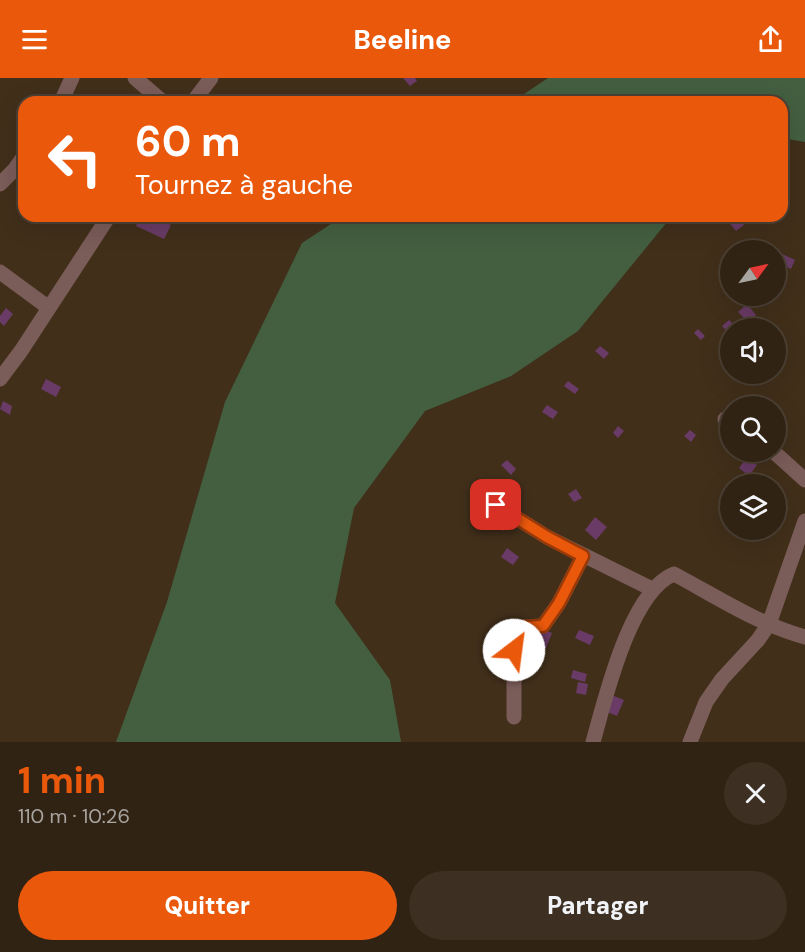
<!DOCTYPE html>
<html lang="fr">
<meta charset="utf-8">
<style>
:root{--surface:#312314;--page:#3d2f22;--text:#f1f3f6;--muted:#a8a4a0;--line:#4c4034;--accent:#ea580c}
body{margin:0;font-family:"DM Sans",sans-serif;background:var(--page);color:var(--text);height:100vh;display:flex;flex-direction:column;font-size:22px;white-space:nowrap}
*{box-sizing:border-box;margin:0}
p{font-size:20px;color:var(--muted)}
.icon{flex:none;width:33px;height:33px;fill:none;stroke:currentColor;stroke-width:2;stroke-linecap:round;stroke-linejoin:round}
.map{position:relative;height:664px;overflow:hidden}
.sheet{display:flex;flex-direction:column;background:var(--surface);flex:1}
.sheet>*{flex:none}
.hud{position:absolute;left:18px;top:18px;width:770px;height:126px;border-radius:18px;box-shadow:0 6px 24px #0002,0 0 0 2px var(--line);background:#ea580c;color:#fff;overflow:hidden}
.needle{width:39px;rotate:57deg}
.controls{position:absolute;left:720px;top:162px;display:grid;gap:12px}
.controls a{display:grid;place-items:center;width:66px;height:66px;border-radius:50%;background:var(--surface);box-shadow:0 6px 24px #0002,0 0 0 2px var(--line);font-size:30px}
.pin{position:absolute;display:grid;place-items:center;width:51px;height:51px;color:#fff;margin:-26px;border-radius:12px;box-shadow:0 3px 9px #0006}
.me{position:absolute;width:66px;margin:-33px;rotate:30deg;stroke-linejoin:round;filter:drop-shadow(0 0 4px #0008)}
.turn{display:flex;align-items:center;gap:21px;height:126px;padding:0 18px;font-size:27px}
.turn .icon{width:78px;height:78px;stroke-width:2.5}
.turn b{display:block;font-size:42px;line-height:51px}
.round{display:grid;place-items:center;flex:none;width:63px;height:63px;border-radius:32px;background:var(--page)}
.overview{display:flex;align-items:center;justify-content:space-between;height:102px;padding:0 18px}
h1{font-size:36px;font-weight:800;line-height:45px;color:var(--accent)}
.cta{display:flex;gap:12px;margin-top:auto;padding:12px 18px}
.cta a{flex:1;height:69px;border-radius:36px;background:var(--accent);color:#fff;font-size:24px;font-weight:800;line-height:69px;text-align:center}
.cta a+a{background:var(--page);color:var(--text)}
header{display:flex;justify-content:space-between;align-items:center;height:78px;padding:0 18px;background:var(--accent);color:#fff;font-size:27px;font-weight:800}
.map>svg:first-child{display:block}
.green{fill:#435f40}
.building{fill:#693b66}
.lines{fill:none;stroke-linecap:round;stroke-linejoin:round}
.minor{stroke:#7a5c59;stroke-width:15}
.route-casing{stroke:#983908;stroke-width:15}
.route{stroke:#ea580c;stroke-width:10}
</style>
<header><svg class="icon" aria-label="menu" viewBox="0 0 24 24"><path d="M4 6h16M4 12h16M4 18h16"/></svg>Beeline<svg class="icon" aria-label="share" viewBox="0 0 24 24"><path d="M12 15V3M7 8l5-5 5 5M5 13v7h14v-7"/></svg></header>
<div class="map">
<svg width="805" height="664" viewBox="0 0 805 664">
<rect width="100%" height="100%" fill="#412f1a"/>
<!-- green -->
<path class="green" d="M548 0H805V64L782 60V24H512Z
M343 138H672L578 253 511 298 425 333 354 430 335 525 390 602 401 664H116L167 524 225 324 302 165Z"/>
<!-- building -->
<path class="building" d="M403 0H415L417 3 410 8Z
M140 138H151L171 147 164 161 136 148Z
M643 138H662V139L645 144Z
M732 138H737L744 147 736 153 727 142Z
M782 176 795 182 791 191 778 185Z
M747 226 756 237 748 244 738 234Z
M6 230 13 236 4 248 0 244V238Z
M729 242 734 247 727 253 722 248Z
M698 251 705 258 701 262 694 255Z
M600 268 609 275 604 281 595 273Z
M46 301 61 309 56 319 41 311Z
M568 303 579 311 575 316 564 308Z
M3 323 12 328 10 337 0 331Z
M547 327 558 334 553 341 542 334Z
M618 348 624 353 618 360 613 355Z
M690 352 696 357 691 364 684 358Z
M747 379 757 387 749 398 739 390Z
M507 382 516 391 511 397 501 387Z
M576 411 582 420 574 424 568 416Z
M595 439 607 449 596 462 585 452Z
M776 439 783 444 774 457 765 452H776Z
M499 443 507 446 504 453 496 449Z
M507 470 519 479 513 487 501 479Z
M495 550 508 552 507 558 494 556Z
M542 551 552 555 546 570 537 566Z
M579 552 594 558 590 567 575 560Z
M526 569 541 574 537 587 522 582Z
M497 570 505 571 504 578 495 576Z
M573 592 587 596 585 604 571 600Z
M578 604 588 606 586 617 576 615Z
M609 616 624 622 617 638 602 632Z"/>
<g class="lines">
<!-- minor -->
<path class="minor" d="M135 0 163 24
M61 24 72 0
M193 24 211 0
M0 106 15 91 24 78
M0 194 49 230
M0 301 21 273 109 138
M725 341 730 344
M774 374 805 402
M496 427 547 459 652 511
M514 639V558L524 549 543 548 559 525 583 478
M593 664C605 622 630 513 674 496 717 519 758 546 805 559
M690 664 706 624 722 601 758 562 769 546 805 443"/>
</g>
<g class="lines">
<!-- route casing -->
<g class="route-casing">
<path id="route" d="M496 427 547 459 583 478 559 525 543 548 524 549 514 558V572"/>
</g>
<!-- route -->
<use href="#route" class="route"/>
</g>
</svg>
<div class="controls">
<a><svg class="needle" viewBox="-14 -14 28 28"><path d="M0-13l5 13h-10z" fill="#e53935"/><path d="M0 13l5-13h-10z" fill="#a8a4a0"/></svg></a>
<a><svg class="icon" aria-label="sound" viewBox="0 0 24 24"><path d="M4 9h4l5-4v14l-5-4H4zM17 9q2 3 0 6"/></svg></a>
<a><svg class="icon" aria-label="search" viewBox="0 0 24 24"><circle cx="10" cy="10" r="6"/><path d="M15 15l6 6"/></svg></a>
<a><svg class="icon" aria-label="layers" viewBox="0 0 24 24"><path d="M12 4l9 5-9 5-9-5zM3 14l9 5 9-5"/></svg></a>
</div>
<div class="pin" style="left:496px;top:427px;background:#d93025"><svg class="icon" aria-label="arrive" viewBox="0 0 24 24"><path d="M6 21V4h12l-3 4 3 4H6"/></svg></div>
<svg class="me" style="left:514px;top:572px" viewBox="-20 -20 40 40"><circle r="19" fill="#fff"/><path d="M0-13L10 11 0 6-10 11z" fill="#ea580c"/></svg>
<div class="hud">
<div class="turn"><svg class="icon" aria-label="left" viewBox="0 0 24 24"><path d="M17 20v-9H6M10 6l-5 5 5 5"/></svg><div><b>60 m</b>Tournez à gauche</div></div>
</div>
</div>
<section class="sheet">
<div class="overview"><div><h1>1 min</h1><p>110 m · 10:26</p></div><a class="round"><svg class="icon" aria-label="close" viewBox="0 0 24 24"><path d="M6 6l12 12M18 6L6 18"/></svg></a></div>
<div class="cta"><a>Quitter</a><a>Partager</a></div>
</section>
